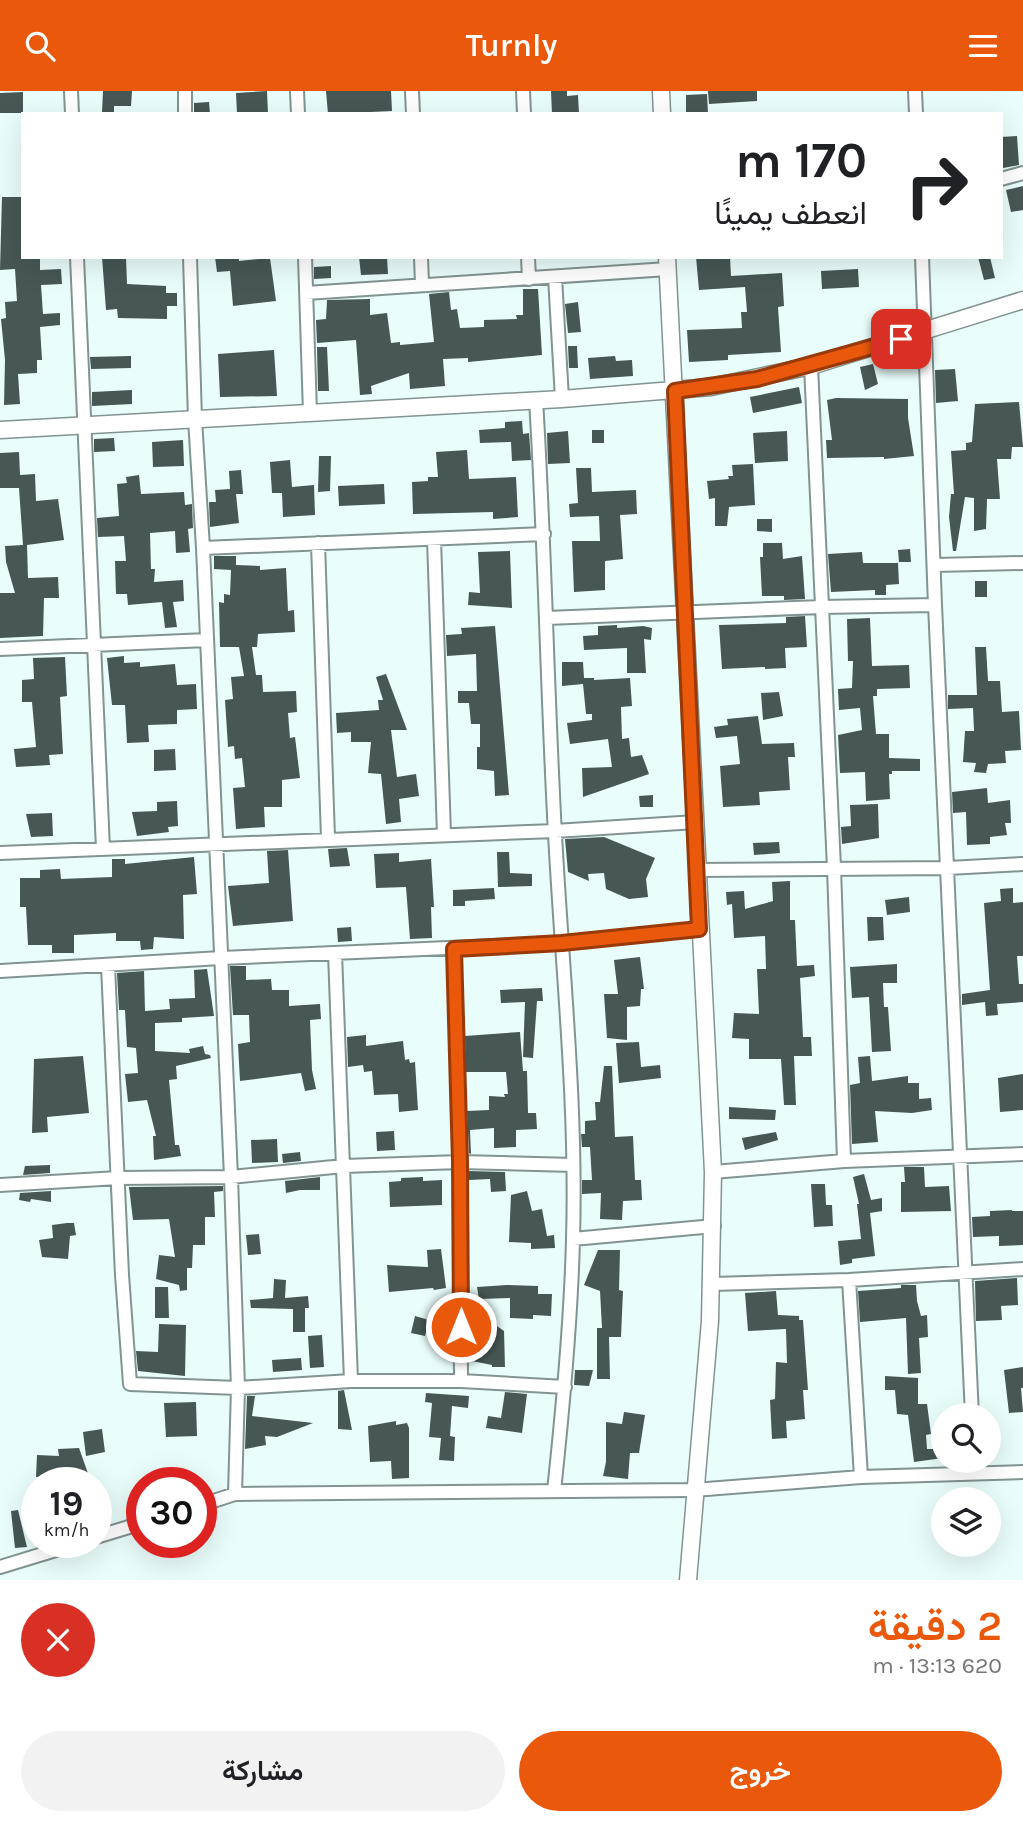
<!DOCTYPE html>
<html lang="ar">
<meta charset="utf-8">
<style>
:root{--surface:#fff;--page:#f2f2f2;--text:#202124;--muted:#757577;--accent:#ea580c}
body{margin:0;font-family:Karla,Vazirmatn,sans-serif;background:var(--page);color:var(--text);direction:rtl;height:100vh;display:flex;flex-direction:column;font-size:26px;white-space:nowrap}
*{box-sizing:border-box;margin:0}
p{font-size:23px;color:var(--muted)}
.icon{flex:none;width:38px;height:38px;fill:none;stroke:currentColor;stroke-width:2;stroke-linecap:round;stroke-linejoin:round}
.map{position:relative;height:1489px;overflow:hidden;direction:ltr}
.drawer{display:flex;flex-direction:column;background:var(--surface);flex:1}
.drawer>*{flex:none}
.hud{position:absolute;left:21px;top:21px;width:982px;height:147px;border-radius:0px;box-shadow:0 7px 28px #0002;direction:rtl;background:#fff;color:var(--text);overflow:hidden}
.buttons{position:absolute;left:931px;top:1312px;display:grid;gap:14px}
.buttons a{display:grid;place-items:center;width:70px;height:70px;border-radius:50%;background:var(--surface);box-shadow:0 7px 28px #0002;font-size:35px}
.speed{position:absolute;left:21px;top:1376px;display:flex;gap:14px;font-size:35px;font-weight:700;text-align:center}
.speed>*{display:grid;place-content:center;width:91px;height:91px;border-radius:50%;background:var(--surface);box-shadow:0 7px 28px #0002;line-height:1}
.speed small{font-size:18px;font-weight:400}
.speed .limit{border:10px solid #d22;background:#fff;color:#111}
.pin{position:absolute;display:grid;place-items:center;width:60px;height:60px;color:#fff;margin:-30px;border-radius:14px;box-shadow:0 4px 10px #0006}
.me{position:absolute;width:77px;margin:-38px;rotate:0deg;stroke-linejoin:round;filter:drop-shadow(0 0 5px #0008)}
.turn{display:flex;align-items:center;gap:24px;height:147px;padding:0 21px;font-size:32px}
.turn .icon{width:91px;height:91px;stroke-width:2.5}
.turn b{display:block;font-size:49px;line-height:60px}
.round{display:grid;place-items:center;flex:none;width:74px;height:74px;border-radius:37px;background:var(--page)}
.summary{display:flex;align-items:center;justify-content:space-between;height:119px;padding:0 21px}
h1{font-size:42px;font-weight:600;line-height:52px;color:var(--accent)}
.action{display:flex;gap:14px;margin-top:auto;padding:14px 21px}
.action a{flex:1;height:80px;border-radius:42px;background:var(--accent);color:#fff;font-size:28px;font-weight:600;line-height:80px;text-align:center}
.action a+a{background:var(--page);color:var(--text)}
header{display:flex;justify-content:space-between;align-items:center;height:91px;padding:0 21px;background:var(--accent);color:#fff;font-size:32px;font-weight:600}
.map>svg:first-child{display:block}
.building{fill:#465754}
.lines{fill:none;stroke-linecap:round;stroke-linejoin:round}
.minor-casing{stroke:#829491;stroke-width:16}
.tertiary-casing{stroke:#829491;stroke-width:19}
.minor{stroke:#fff;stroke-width:12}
.tertiary{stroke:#fff;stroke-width:16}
.route-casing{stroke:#983908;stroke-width:18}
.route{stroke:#ea580c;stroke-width:12}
</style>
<header><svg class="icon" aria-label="menu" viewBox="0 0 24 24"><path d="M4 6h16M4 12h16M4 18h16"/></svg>Turnly<svg class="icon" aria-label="search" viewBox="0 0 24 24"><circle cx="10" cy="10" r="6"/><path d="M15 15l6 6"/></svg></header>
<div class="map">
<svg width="1023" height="1489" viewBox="0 0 1023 1489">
<rect width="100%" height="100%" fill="#e9fdfa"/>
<!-- building -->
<path class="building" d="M103 0H132L131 15H114V22L102 21Z
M267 0 268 23H237L236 2Z
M326 0H391L392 20 328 23Z
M551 0H567V5L578 4 579 23H552Z
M708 0H757V10L709 13Z
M23 1V22H0V2Z
M707 3 708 23H686V4Z
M209 11 210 23H194V12Z
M1017 45 1019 74 1003 77 1001 46Z
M1023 95V119L1011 121 1006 99Z
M2 106H23V166H40V179L61 178 62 193 41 194 43 223 60 222V234L40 236 42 269H37V282L18 283 20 313 4 314 5 269 1 228 6 227 5 211 17 210 15 178 0 179Z
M102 166H126L127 193 166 195V202H177V215H167V228L118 227 117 218 106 219Z
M215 166H239V170L270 167 276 210 233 215 230 180 217 181Z
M359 166H387L388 183 361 184Z
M696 166H730L731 185 782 182 784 215 778 216 781 261 728 264V269L689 271 687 239 742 237 741 221H747L745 196 699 199Z
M978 166H990L995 187 984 189Z
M331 175V187L314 188V176Z
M858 178 859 196 822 198 821 180Z
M523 198H538L542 264 468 271V267L443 268 445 295 410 298 409 282 371 295 372 303 360 304 356 249 317 252 316 229 326 228 327 209 370 208V224L387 222 391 252 400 251V254L434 251 429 203 449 201 451 219 457 218 460 237 484 236V229L517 228 516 224H523Z
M578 211 581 241 568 242 565 213Z
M568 255H577L578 277H569Z
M317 256H327L329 300H318Z
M274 259 277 305 220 306 218 263Z
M131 265V277L91 278 90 266Z
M615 265 616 270 632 269 633 285 590 288 588 267Z
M873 273 878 293 865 299 860 276Z
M955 278 958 310 936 312 935 279Z
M799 296 802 312 753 322 750 306Z
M132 299V313L92 315V301Z
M836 307 908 308V327L914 365 884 368V366L827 367 826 349H832L827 309Z
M1019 311 1023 356H1012L1011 368H997L1000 408H987L986 438 974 440V407L965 406 956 460H953L949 426 951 403H954L951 360 966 359V352L972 351 975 313Z
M522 330 523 343 529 342 531 369 512 370 511 351 480 352 479 339 505 337V331Z
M592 339H604V352H592Z
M568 340 570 372 548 373 547 342Z
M787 340 788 370 755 372 753 342Z
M114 347 115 360 94 361V348Z
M183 349 184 375 153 376 152 351Z
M467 359 469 388 516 386 518 426 493 428V421L413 423 412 391 428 390V386H438L436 361Z
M19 361 20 384 35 383 36 410 58 408 64 449 27 454 28 487 58 486 59 507H44L43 545 0 547V502H15L6 471 5 455 23 454 19 397H0V362Z
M319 365H331L330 400 318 401Z
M290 369 292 396 314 394 315 424 283 426 282 402H272L270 371Z
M753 373 755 414 729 416 727 435H715V407L709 408 707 390 729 388 728 385H733L732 374Z
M576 377H591L592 401 636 399 637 423 620 424 623 468 605 470V499L574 501 572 450H600L599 425 570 426 569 413 578 412Z
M241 379 243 403H236L239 432 210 436 209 411H216L215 399 230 398 229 380Z
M139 384 141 403 184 401 185 414 192 413 193 437 188 438 190 461 176 462 175 440 150 442 151 478H155L154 491 183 489 184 510 173 511 177 536 165 537 162 511 128 514 127 503H116L115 470H126L124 445 98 446 97 427 119 425 117 393 127 392 126 386Z
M384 393 385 413 339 415 338 395Z
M757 428H772V441L757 440Z
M763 452H782L783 468 802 465 805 508 784 509V505H762L760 466H763Z
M910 458 911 471H899L898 459Z
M510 460 512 517 468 514 469 501 480 502 478 461Z
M862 461 863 472H898L899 493 886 494V504H875V499L831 501 828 463Z
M214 465H236V474L260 475V479L286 477 288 520 294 519 295 541 258 543 257 556H252L256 584H262L263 601 296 600 297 621 288 622 290 647 295 646 300 687 282 689V716H264L265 736 236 738 233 697 245 696 242 667 235 668 234 655 228 656 225 609 233 608 231 586 244 585 239 556H220L219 511 224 512V503L230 504 231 479 214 478Z
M975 490H987V506H975Z
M805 525 807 556 785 557 786 577 765 578V576L722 578 719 534 786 532V526Z
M870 527 872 575 909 574 910 597 877 598V605H873L876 643H889V667L920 668V680H892V683H889L890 708 866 710 865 681 840 682 838 644 862 639 860 617 839 619 838 598 852 597 853 570H848L847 528Z
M617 534V537L643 535 652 537 651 549 644 548 646 582H627V557L584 559 583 545 598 544V535Z
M495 535 509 704 495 705 494 680 477 678V656H480V633H471L469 612H458V600H477L476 563 447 565 446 544 462 543 461 537Z
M975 556H986L988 590H1000L1002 621 1019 620 1021 659 1005 660 1006 672 988 673 986 682 974 681 976 672 963 671 965 640H974L973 617 948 618V604H977Z
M124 565V572L140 571V576L175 573 177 594 196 593 197 618 177 619V633L148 634 149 651 127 652 125 614H112L107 567Z
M65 566 67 605 60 606 63 663 49 664 50 674 16 676 14 658 36 656 32 611H22V589L34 588 33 567Z
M562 571H583L584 587H594V589L630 587 632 615 621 616 622 648 629 647 631 666 642 664 649 683 583 706 582 677 612 676 608 648 570 653 567 632 592 629V623H586L583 593 562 595Z
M386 583 407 639H391L397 686 416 683 419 705 399 708 401 731 386 733 381 683 368 682 371 651H351V641L337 642 336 622 379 619 378 609H383L376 586Z
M779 601 783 625 763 629 761 602Z
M758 625 762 653 794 652 795 666H788L790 699 759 701 760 714 723 716 720 675 740 673 737 645 716 647 714 636 728 634 727 628Z
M175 658 176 679 154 680V659Z
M987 697 988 712 1010 709 1011 732H1005L1007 744 990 746V753L967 754 966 721 953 722 952 701Z
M653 704V716H640L639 705Z
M177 710 178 735 168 736 169 741 137 745 132 721 157 720V711Z
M878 713 879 747 842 753 841 736 851 735 850 714Z
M52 722 53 745 31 746 26 723Z
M604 746 655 767 646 788 648 806 629 808 606 798 604 782 588 783 589 790 568 781 565 748Z
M779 751 780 762 754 764 753 752Z
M347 757 350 775 330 776 328 758Z
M288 759 293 830 233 835 228 795 269 792 267 760Z
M497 761H509L510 782 532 783V795L498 796Z
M399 762V771L431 768 434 816H431L432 847 410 848 406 796 376 797 374 763Z
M194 766 197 803 183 804 184 848 154 846 153 858 141 859 140 850H116V842L74 844V862H52V854H28L26 816H20V787H40V779L60 778 61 788 112 786V768H125V773Z
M790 790V829H795L797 875 814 874 815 885 800 887 803 946H811L812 965H794L796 1014H784L781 968H749V948L732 947 734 922 759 923 757 878H766L765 845 734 847 732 813 727 814 726 801 744 800 745 818 773 810 772 791Z
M494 797 495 808 465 810V815H453V799Z
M1013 797V812L1023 811V865H1017L1019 893H1023V911L997 913 998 924 986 925 985 911 962 914V903L990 899 984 812 1001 810 1000 798Z
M909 806 910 821 887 824 885 809Z
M867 826H883L884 849 868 850Z
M351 836 352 850 338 851 337 837Z
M640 866 644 898H641L640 915 627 916V949L607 947 604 903H618L614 869Z
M897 873V892H883L884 916H888L891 960 872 961 869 906 852 907 850 876Z
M230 875H246V889L271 888 272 899H289V915L320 913 321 928 310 929 312 979 316 998 305 1000 301 982 240 990 238 953 250 951 249 924H233Z
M207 878 214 925 182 927V931L155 932V960L190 962 189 958 203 955 205 963 210 964 211 967 176 975 177 988 169 989 175 1054H179L181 1065 154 1069 153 1045H156L147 1009 128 1011 125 983 138 982 136 957 127 956 125 919H119L117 882 144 880 145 920 170 918 169 908 195 907 194 879Z
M542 897 543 910H537L533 967 523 966 525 911 501 912 500 899Z
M520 941 523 980H527L528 1022H536L537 1038 516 1039V1056L494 1057V1037L470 1039 471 1063 469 1062 467 1020 489 1019V1005L505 1006 504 1003H508L506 981H466L465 945Z
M366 944V955L403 950 405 969 409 968 410 972 415 971 418 1019 399 1021 398 1003 374 1004 372 980 364 981 363 974 348 976 347 946Z
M639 951 641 976 660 974 661 987 619 992 616 952Z
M83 965 89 1022 47 1026 48 1041 32 1042 34 968Z
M870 965 872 990 908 985V992H919V1008L931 1007 932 1019 912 1022 875 1020 878 1051 852 1053 850 994 860 992 858 966Z
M604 975H612L615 1046 633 1045 635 1089H641L642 1109 623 1110 622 1129 600 1128 601 1102 582 1103V1089H592L590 1056H582L581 1043H585V1030L596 1029 595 1011H600Z
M1023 983V1019L1000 1021 998 987Z
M729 1016 776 1019 775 1029 729 1028Z
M394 1040 395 1059 377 1060 376 1041Z
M776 1041 778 1049 745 1059 742 1047Z
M277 1048 278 1071 252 1072 251 1049Z
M300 1061 301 1070 283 1072 282 1063Z
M50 1074V1082L23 1084 25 1075Z
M904 1076H924L925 1096 949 1095 951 1120 901 1121V1091H905Z
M469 1080 505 1081 506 1100 491 1101 490 1088 469 1089Z
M864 1083 871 1109 882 1107V1120L870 1122 875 1165 852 1168V1172L840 1174 838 1150 861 1148 857 1113H859L853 1086Z
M320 1086V1099H300L286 1102 285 1090Z
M423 1086V1090L442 1089V1114L390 1116 389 1091 401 1090V1087Z
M811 1093H825L826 1114H832L833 1135 814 1136Z
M223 1095V1100L214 1101 215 1126H205V1154H193L192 1177H187V1199L180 1200 179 1194 156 1188 159 1164 175 1166 169 1128 133 1129 129 1096Z
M51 1100V1111L31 1108 30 1111 19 1109 20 1102Z
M527 1100 532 1120 542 1118 547 1145 554 1144 555 1157 531 1158V1152L509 1151 511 1104Z
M1012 1119V1120H1023V1154L999 1155V1145L973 1146 972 1126 990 1125V1120Z
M67 1132H74L76 1144 70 1145 68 1168 42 1166 39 1149 53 1147 52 1134Z
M259 1143 261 1163 248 1164 246 1144Z
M441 1158 446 1197 434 1199 433 1197 389 1201 387 1174 428 1176 427 1159Z
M598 1159H620L619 1199 623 1200 621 1246H609L610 1288H597V1237H602L600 1200 584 1194Z
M1017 1187 1018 1214 1001 1215 1002 1229 976 1230 975 1190Z
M274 1188 286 1189 285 1207 308 1205 309 1217H305V1241H293V1218L251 1217 250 1209 273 1207Z
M507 1194 538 1195V1203H552L551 1225 533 1224V1228L510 1227V1207L479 1208 477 1196Z
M901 1194H916L917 1210 921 1225 927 1224 928 1246 919 1247 921 1282 908 1283 906 1227 860 1231 858 1200 901 1197Z
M155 1196H168L169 1227H155Z
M776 1200 778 1224 799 1225V1229H803L808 1299H803L805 1328 786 1330 787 1347 772 1348 770 1309 775 1308 776 1271 787 1272 786 1238 748 1240 745 1202Z
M415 1225 429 1229 425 1245 411 1242Z
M159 1233 186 1234 185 1285 138 1280 136 1260 158 1261Z
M483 1233H494L504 1240 505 1276H492V1274L472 1270 474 1258 484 1260Z
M322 1244 324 1276 310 1277 308 1245Z
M301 1267 302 1279 273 1281 272 1269Z
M1023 1276V1297H1021L1023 1321 1009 1322 1004 1279Z
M575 1279H593L589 1295 574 1294Z
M885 1285 918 1287V1313H927L931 1343 926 1344 927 1358H943V1367L914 1371 908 1324 897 1323 895 1299H885Z
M344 1299 352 1339 338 1338V1300Z
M505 1301 527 1303 522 1342 486 1337 488 1325 501 1327Z
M426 1302 469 1305 468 1317 452 1315 450 1345 455 1346 454 1370 439 1369 441 1347 429 1346 432 1312 425 1311Z
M247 1305H255L252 1325 313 1332 277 1346 265 1345 266 1354 245 1358Z
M196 1311 197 1345 166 1346 164 1312Z
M624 1321 645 1324 639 1362H630L628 1388 603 1385 606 1371V1331L622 1333Z
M396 1330V1334L407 1332 409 1337V1387L392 1388 391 1370 370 1371 368 1335Z
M102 1338 105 1361 86 1365 83 1341Z
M79 1357 90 1388 79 1391 76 1383 36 1386 37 1364 59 1365 58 1358Z
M18 1419 27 1456 15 1457 11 1420Z"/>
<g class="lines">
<!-- minor casing -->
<g class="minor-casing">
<path id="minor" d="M71 0 72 23
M185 0V23
M297 0 298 23
M412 0 413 23
M523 0 524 23
M915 0 916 23
M1001 88 1023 82
M77 166 103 758
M190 166 195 328 203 457 231 1086 238 1297 235 1403 694 1399 861 1386 1023 1381
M305 166 310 322
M421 166 422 194
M528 166 529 188
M922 166 935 514 972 1325
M555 186 562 308
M306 202 668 178
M811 275 834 777 844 1070
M536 309C545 454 547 598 555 743 562 877 577 1013 573 1148 571 1233 563 1316 554 1400
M434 448 444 743
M318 452 328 747
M203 457 544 443
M935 474 1023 472
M547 527 821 516 935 514
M0 558 207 549
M0 762 555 740 696 731
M697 779 948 777 1023 773
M454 858 460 1071 461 1290
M335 862 351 1290
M108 875 122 1184 130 1293 238 1297 351 1290H461L565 1296
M0 880 221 867 562 852 700 838
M713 1081 844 1070 1023 1063
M0 1094 118 1087 231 1086 344 1075 460 1071 573 1074
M573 1148 714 1135
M849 1189 861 1386
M712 1193 849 1189 1023 1178
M201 1414 235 1403
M96 1446 142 1432
M0 1476 82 1451"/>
</g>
<!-- tertiary casing -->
<g class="tertiary-casing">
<path id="tertiary" d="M661 0 662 23
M667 166 713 1081 710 1230 688 1489
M0 339 562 308 711 296 811 275 1023 209"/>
</g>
<!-- minor -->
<use href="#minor" class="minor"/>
<!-- tertiary -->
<use href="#tertiary" class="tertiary"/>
</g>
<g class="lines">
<!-- route casing -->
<g class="route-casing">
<path id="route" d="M461 1236 460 1071 454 858 562 852 699 838 675 300 757 288 901 248"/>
</g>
<!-- route -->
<use href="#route" class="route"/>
</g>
</svg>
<div class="buttons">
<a><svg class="icon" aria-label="search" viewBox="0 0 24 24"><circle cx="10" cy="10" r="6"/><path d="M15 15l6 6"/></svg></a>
<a><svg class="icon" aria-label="layers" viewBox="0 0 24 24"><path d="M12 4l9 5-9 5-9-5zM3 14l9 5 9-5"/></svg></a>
</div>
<div class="speed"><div>19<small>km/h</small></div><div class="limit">30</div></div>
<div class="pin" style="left:901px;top:248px;background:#d93025"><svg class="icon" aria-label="arrive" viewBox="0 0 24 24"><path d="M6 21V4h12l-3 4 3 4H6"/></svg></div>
<svg class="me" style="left:461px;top:1236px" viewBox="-20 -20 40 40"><circle r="17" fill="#ea580c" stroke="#fff" stroke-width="3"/><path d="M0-11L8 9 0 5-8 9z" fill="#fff"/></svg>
<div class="hud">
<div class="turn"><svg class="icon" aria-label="right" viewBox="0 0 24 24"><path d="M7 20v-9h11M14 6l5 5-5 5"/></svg><div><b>170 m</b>انعطف يمينًا</div></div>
</div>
</div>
<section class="drawer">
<div class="summary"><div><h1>2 دقيقة</h1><p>620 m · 13:13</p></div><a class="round" style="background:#d93025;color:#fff"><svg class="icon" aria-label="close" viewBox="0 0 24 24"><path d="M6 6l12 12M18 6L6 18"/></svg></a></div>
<div class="action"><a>خروج</a><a>مشاركة</a></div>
</section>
